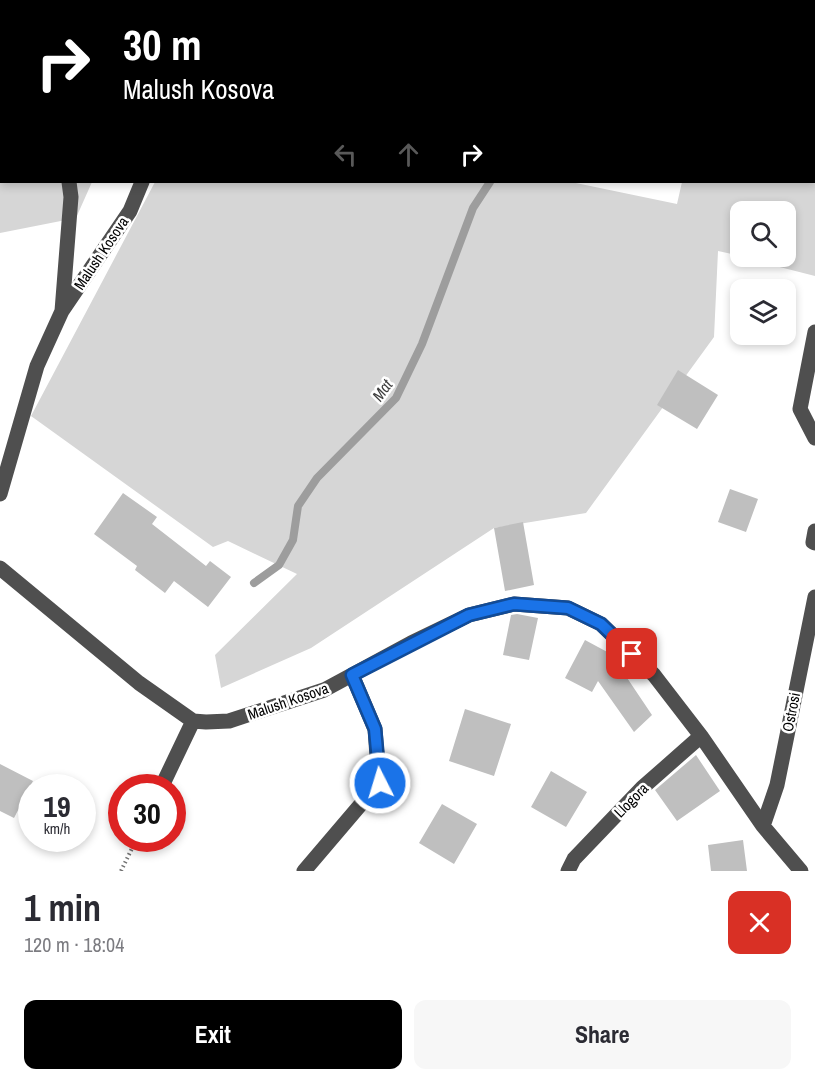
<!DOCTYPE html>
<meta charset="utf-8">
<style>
:root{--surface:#fff;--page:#f7f7f7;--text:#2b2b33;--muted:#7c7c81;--accent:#000}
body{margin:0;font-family:"Archivo Narrow",sans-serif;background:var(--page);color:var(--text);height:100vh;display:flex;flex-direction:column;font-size:22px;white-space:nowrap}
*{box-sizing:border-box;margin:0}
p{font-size:20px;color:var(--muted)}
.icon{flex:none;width:33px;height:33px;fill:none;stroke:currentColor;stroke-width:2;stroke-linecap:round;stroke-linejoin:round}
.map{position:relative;height:871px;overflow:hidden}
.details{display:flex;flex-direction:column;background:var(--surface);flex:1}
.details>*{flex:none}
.hud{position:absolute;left:0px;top:0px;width:816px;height:183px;box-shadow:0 3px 9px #0003;background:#000;color:#fff;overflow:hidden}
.fabs{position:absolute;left:730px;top:201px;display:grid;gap:12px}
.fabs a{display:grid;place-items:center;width:66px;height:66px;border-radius:12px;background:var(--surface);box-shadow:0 3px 9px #0003;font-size:30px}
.speed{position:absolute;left:18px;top:774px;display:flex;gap:12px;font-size:30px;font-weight:700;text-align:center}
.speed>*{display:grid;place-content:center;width:78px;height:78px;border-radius:50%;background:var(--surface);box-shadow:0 3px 9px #0003;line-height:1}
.speed small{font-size:15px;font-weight:400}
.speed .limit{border:9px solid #d22;background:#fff;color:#111}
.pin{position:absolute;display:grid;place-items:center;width:51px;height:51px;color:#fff;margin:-26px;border-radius:12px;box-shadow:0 3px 9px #0006}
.me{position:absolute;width:66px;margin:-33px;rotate:355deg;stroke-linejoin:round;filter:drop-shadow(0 0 4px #0008)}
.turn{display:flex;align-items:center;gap:21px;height:126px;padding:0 24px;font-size:27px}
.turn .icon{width:78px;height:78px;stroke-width:2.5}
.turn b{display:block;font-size:42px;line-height:51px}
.lanes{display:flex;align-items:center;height:57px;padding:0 24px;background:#0003;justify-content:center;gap:30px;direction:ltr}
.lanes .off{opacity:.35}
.round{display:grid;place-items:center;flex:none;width:63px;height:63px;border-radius:12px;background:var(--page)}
.headline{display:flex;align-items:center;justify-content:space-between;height:102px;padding:0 24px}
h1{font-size:36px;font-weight:800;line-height:45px}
.cta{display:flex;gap:12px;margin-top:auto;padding:12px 24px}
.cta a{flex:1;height:69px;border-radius:12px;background:var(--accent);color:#fff;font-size:24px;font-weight:800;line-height:69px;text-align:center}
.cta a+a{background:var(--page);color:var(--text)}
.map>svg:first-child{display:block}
.green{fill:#d6d6d6}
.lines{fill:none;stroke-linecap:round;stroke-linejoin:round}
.stream{stroke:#9d9d9d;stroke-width:8}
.building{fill:#bfbfbf}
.path{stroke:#717171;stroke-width:4;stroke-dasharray:1.5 3;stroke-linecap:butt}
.minor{stroke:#4f4f4f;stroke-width:15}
.route-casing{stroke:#114b97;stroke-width:15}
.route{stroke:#1a73e8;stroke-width:10}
.labels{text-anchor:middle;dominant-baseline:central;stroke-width:5;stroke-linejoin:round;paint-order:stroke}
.street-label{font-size:15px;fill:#000;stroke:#fff}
.water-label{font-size:16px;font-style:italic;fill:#3e3e3e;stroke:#fff}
</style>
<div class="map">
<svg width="815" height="871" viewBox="0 0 815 871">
<rect width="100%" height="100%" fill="#fff"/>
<!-- green -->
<path class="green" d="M250 0H580L249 1Z
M753 0H815V276L741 257 786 256V212H741V256L718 251 714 337 586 513 494 528 311 648 221 688 215 655 297 574 228 541 213 547 31 416 155 182H571L677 204 682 182H814V2L752 1Z
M0 23 2 182H92L76 218 0 233Z"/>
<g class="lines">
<!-- stream -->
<path class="stream" d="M592 2 593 0
M254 583 279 565 293 540 298 506 317 478 396 398 422 344 473 208 490 182"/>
</g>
<!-- building -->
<path class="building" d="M678 370 718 395 697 429 657 405Z
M730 489 758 499 746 532 718 522Z
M123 493 157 517 152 524 206 566 210 561 231 577 208 607 174 581 165 593 135 570 137 566 94 534Z
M523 522 534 585 505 591 494 528Z
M517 614 538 618 529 660 503 655 511 615Z
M585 640 611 654 652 715 634 732 598 681 592 692 565 678Z
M465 709 511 724 494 776 449 761Z
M696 755 720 791 677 821 655 790Z
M0 764 33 781 14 818 0 811Z
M551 771 587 792 566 827 531 807Z
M442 804 477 824 454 864 419 843Z
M743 840 747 871H711L708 845Z"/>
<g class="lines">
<!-- path -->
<path class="path" d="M121 871 137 838"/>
<!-- minor -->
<path class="minor" d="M23 0V2
M220 2 221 0
M617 2 618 0
M62 311 71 197 69 182
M815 332 800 409 815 438
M0 494 37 366 62 311 130 211 142 182
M815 531 813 542 815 543
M0 568 139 683 193 721 206 722 229 721 324 690 411 643 469 615 514 604 568 608 601 624 654 675 701 736 763 826 801 871
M161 788 193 721
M763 826 777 785 815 597
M304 871 379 783 375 729 352 675
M568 871 574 859 642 788 701 736"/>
</g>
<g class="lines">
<!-- route casing -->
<g class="route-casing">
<path id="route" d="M380 783 375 729 352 675 469 615 514 604 568 608 601 624 632 654"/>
</g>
<!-- route -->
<use href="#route" class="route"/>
</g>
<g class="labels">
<!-- street labels -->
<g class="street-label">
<text transform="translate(101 253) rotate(-56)">Malush Kosova</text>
<text transform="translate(288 701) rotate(-19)">Malush Kosova</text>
<text transform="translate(791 712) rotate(-79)">Ostrosi</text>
<text transform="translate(631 800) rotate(-45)">Llogora</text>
</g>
<!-- water labels -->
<g class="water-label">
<text transform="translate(382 390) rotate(-54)">Mat</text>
</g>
</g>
</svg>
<div class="fabs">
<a><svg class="icon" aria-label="search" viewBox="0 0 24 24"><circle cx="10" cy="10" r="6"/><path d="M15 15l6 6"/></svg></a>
<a><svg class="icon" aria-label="layers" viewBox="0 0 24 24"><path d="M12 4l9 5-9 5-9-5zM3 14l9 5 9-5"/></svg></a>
</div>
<div class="speed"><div>19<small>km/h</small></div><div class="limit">30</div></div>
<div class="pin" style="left:632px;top:654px;background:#d93025"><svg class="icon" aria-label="arrive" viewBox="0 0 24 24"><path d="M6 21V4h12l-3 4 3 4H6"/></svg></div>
<svg class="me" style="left:380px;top:783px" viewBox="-20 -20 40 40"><circle r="17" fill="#1a73e8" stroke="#fff" stroke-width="3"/><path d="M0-11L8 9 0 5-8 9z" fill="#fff"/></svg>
<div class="hud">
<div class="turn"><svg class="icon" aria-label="right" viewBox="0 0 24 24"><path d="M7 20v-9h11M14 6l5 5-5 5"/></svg><div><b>30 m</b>Malush Kosova</div></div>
<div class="lanes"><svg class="icon off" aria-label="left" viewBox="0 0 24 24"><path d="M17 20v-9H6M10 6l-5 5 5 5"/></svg><svg class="icon off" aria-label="ahead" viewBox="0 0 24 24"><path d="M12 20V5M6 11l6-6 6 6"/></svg><svg class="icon" aria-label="right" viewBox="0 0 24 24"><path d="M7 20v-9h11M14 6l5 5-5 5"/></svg></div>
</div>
</div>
<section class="details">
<div class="headline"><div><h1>1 min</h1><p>120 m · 18:04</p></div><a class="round" style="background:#d93025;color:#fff"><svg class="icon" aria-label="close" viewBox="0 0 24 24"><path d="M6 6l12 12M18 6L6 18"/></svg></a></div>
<div class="cta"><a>Exit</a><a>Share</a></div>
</section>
